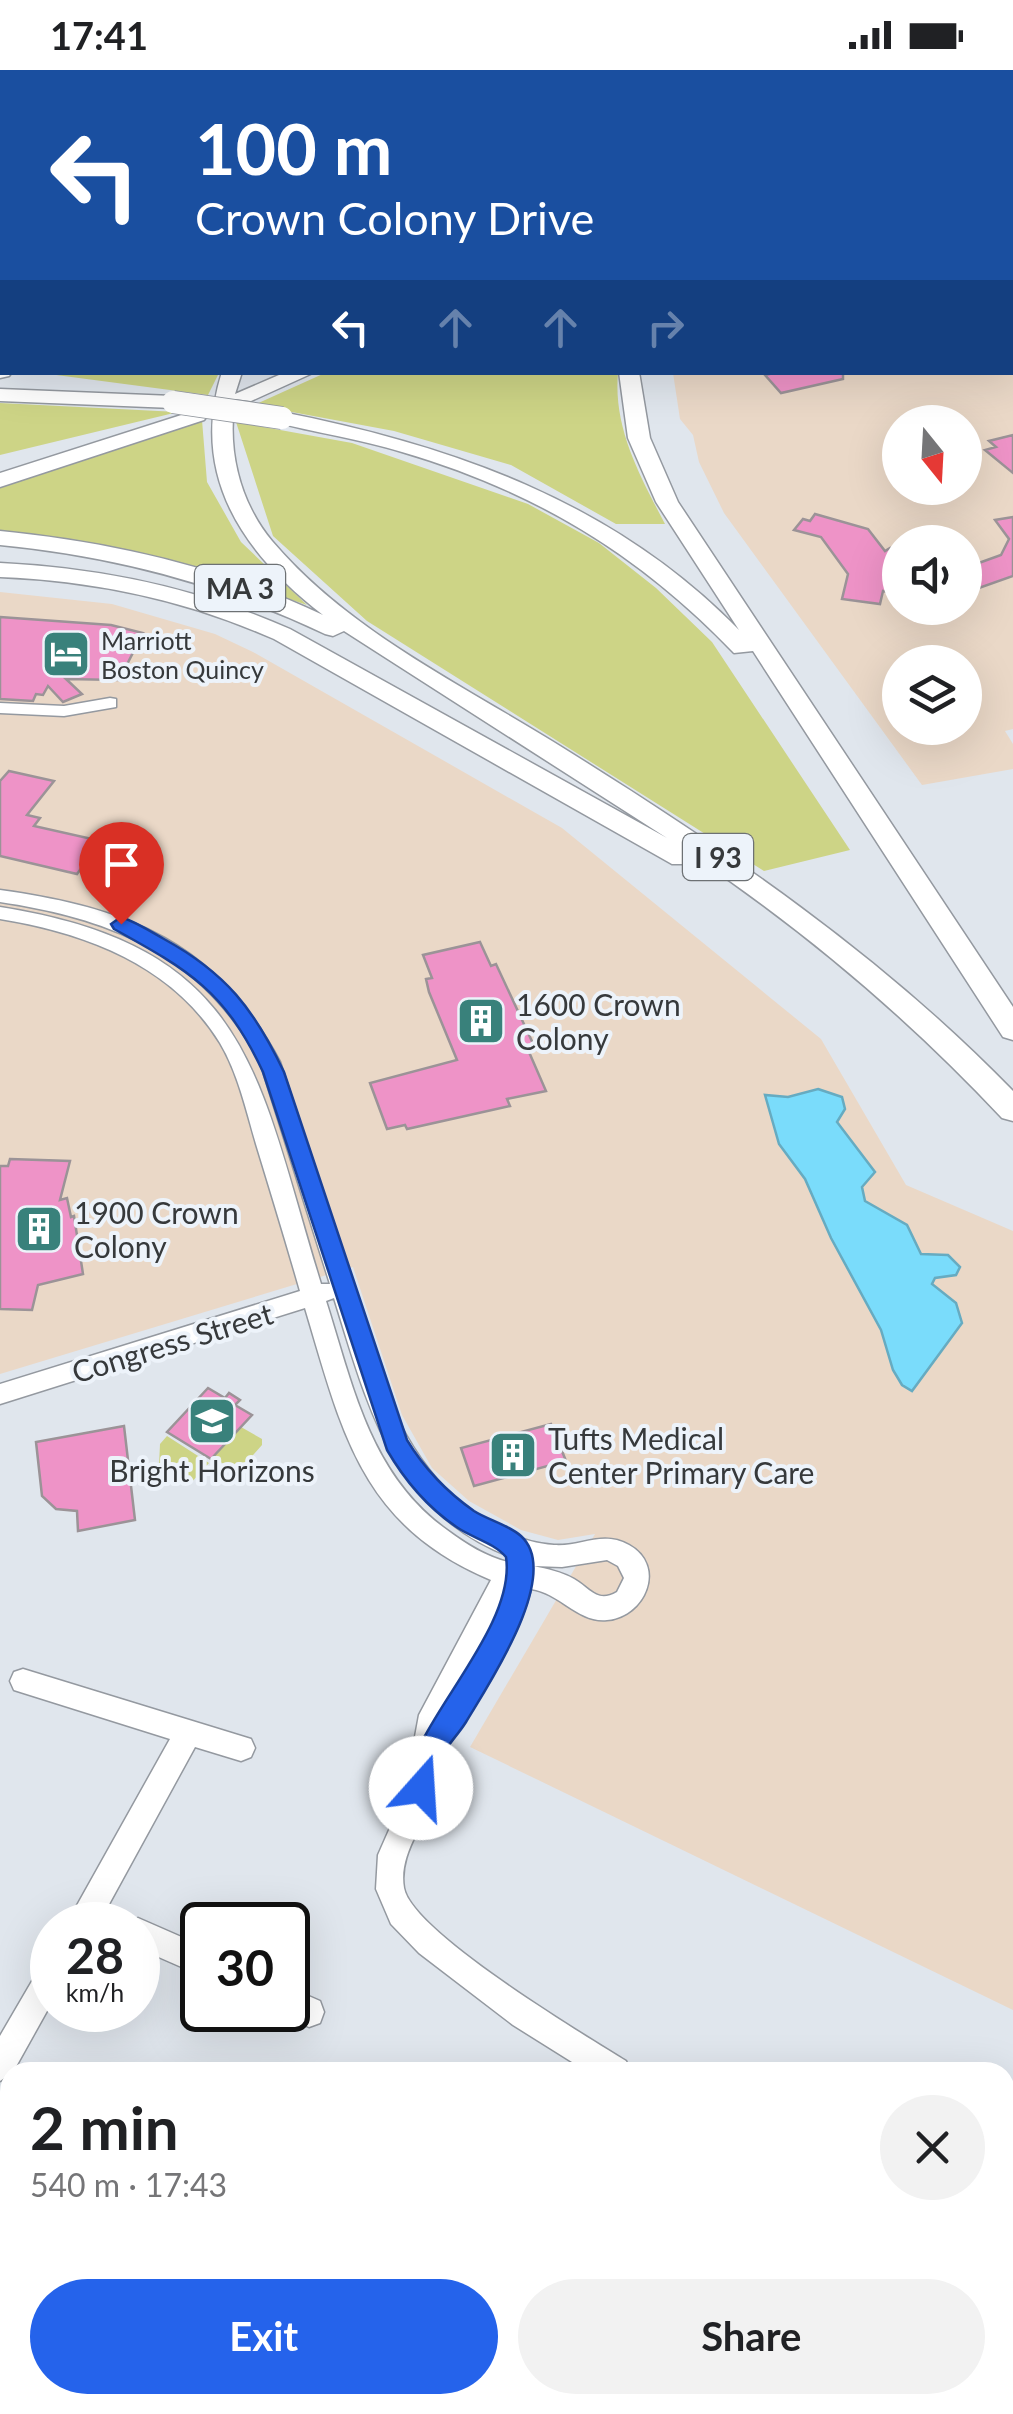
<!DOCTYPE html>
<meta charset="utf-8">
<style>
:root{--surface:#fff;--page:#f2f2f2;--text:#202124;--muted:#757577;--accent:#2563eb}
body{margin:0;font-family:Lato,sans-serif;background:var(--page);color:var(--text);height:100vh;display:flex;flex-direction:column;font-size:38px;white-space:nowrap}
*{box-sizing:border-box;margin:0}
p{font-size:32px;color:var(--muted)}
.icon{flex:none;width:55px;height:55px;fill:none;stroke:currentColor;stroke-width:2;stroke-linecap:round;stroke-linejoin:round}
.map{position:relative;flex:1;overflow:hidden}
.details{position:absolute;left:0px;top:1992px;width:1015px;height:352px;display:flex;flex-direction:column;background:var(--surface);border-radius:30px 30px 0 0;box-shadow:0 10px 40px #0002}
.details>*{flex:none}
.banner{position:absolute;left:0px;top:0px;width:1015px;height:305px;box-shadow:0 10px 40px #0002;background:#1a4fa0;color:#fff;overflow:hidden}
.needle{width:65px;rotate:162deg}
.fabs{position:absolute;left:882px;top:335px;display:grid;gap:20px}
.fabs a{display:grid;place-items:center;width:100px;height:100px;border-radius:50%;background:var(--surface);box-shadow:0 10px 40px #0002;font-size:50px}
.speed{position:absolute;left:30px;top:1832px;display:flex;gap:20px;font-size:50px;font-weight:700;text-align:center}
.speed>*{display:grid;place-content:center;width:130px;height:130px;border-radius:50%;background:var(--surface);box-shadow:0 10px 40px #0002;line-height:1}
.speed small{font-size:25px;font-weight:400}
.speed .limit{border:5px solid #111;border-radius:15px;background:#fff;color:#111}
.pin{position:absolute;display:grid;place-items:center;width:85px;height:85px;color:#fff;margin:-102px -42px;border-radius:50% 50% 50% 0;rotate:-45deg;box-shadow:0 0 10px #0007}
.pin .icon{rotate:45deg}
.me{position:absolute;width:110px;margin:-55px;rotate:19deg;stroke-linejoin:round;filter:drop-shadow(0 0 8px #0008)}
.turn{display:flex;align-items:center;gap:35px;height:210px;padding:0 30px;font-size:45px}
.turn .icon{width:130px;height:130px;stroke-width:2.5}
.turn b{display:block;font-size:70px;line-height:85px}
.lanes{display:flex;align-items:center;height:95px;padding:0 30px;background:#0003;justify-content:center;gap:50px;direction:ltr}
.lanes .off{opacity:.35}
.round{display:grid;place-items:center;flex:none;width:105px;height:105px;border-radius:52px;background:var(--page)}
.summary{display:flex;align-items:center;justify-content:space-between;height:170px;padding:0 30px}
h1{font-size:60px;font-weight:700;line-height:75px}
.primary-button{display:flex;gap:20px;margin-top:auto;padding:20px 30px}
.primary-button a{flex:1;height:115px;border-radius:60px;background:var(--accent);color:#fff;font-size:40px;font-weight:700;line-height:115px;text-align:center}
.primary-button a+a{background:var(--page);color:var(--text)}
.status{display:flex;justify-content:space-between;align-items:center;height:70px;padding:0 50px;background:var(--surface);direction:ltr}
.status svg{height:28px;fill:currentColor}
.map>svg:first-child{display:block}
.commercial{fill:#ead8c7;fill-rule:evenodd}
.green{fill:#cdd486}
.water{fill:#7adcfb;stroke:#66abc1;stroke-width:2.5}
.building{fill:#ee93c7;stroke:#9b9397;stroke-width:2.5}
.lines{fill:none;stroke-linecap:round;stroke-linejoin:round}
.minor-casing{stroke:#9499a0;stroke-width:3}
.highway-casing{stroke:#9499a0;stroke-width:3}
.minor{fill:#fff;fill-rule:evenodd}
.highway{fill:#fff;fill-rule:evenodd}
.highway-bridge-casing{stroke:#9499a0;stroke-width:24;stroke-linecap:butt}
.highway-bridge{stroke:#fff;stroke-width:22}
.route{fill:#2563eb;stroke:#184099;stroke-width:2.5}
.labels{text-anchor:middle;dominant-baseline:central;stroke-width:8;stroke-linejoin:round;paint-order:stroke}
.far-poi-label{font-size:25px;fill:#36393b;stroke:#edf3fa;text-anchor:start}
.shield{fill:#edf3fa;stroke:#6d7174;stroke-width:2.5}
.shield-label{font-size:28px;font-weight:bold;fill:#36393b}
.poi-label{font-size:30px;fill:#36393b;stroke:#edf3fa;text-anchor:start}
.street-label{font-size:30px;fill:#36393b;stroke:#edf3fa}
</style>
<div class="status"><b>17:41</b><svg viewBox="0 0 49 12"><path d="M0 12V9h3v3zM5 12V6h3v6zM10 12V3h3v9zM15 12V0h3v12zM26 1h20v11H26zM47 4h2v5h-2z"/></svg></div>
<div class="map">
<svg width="1013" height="2344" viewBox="0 0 1013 2344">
<rect width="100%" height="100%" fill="#e0e6ed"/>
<!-- commercial -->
<path class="commercial" d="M0 0H777L2 2 0 60Z
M1013 84V659L1005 661 1013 674V699L922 715 724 443 699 392 693 365 680 349 673 303 1012 302ZM900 352H965V418H900ZM900 472H965V538H900ZM900 592H965V658H900Z
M0 522 112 534 215 564 253 582 562 758 821 969 906 1115 1013 1161V1940L470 1677 595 1464 558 1470 521 1460 469 1431 432 1398 402 1345 353 1197 0 1304Z"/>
<!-- green -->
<path class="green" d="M41 303H219L208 325Z
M325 303H618C613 358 640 406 665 454H616L511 395 394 361 254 335Z
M0 333 178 342 0 385Z
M202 350 207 412 241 472 307 535C207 502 106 467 0 462V417Z
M236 352 352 373 528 434 599 473 656 518 712 572 850 780 764 801 367 551 273 466Z
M241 1357 262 1369V1375L237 1403 213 1387Z
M167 1366 209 1393 190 1414 159 1395 160 1374Z"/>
<!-- water -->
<path class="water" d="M818 1019 842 1027 845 1039 837 1052 875 1102 862 1117 865 1131 907 1155 921 1184 948 1185 960 1197 956 1205 935 1208 932 1214 956 1233 962 1253 912 1321 902 1315 893 1300 881 1260 831 1168 805 1109 779 1074 765 1025 788 1027Z"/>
<!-- building -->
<path class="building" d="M778 302H843V309L781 323 765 305Z
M1013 365V403L985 380 996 377 989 371Z
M815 444 868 459 885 481 890 478 900 497 888 522 883 521 880 534 842 529 848 504 821 467 794 460 803 449 810 451Z
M1013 447V506L979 518 965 516V498L1001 485 1009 469 995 450Z
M0 547 111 555 143 563 119 610 66 609 82 624 63 632 48 616 43 625 36 624 33 631 0 629Z
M9 701 54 711 27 745 40 748 34 756 101 771 77 804 0 786V711Z
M480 872 491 896 496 894 536 980 529 982 546 1021 507 1029 510 1036 407 1059 405 1055 387 1059 370 1013 457 990 429 922 426 909 432 908 423 885Z
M10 1089 70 1091 60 1130 67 1128 71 1147 74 1146 83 1204 38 1215 32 1240 0 1239V1096H8Z
M208 1318 225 1328 229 1323 240 1330 235 1335 252 1345 211 1389 167 1362Z
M551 1354 566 1391 474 1416 461 1378Z
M124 1356 135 1450 78 1461 77 1441 56 1439 42 1426 36 1372Z"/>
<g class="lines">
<!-- minor casing -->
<g class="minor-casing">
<path id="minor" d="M1012 126H1013V134H1012Z
M0 178H2V186H0Z
M110 628 116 629V637L64 646 0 643V633L64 636Z
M0 820C129 838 217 873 280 992L393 1339C422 1404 479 1469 554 1475 581 1477 602 1460 629 1475 667 1496 645 1547 607 1550 578 1553 560 1523 531 1519 514 1582 474 1632 441 1687 435 1698 436 1712 432 1724 425 1756 398 1784 404 1818 412 1862 584 1965 626 1991L630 2002H588L513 1955 419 1883 391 1854 376 1819 378 1785 404 1726 419 1645 491 1510C360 1455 342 1361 305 1238L0 1334V1314L300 1221C286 1172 271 1123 256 1074 246 1040 238 1003 220 973 172 895 86 863 0 849V837C252 877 256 1003 321 1214H330L260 992C204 886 114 849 0 832ZM334 1228C368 1337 393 1442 511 1487L508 1492C486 1487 466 1474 447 1460 370 1405 353 1316 326 1231ZM607 1490 618 1496 624 1508 617 1522C597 1534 590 1518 574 1509 562 1502 547 1499 534 1496L562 1497Z
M23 1599 251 1669 255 1678 251 1687 241 1691 195 1677 108 1836 129 1845 132 1851 138 1848 202 1876V1906L138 1878V1855H66L170 1669 14 1620 10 1611 14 1602Z
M52 1889V1932L13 2002 0 2011V1966L42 1894Z
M288 1917 320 1931 324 1942 320 1953 309 1957 277 1943 288 1940Z
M0 2208 10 2212V2245L0 2241Z
M721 2335H760L756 2344H717Z"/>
</g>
<!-- highway casing -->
<g class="highway-casing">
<path id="highway" d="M2 245V257L0 258V246Z
M0 295 2 302H12L9 306 0 308Z
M222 302H242L235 324 286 302H315L251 331 235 329C227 379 239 431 272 471 351 564 467 617 568 681 728 781 881 885 1013 1021V1051L1002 1048C909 949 808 863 695 787L692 794H672L274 569C185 530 97 511 0 507V493C102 498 197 518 290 559L667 768 344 561 333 566 325 564C220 514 115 486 0 475V461C112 472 221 497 323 545 244 484 189 406 222 302Z
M619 302H639L650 368 678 432 1013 937V970L1003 967 753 581 734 583C639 484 535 421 402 382 360 369 317 363 275 352L272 348 282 342C454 376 614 432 739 560L656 432 628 368Z
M0 319 173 326 183 332 173 338 0 331Z
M197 340 204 342 207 346 204 350 0 417V403Z"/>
</g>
<!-- minor -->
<use href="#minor" class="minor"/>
<!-- highway -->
<use href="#highway" class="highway"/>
<!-- highway-bridge casing -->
<g class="highway-bridge-casing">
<path id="highway-bridge" d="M173 332 282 348"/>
</g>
<!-- highway-bridge -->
<use href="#highway-bridge" class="highway-bridge"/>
</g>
<!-- route -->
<path class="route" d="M121 847C136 852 150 861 164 869 226 903 254 939 284 1002L407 1370C424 1398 447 1422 474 1441 488 1450 509 1455 521 1466 563 1504 488 1615 466 1652 458 1665 445 1677 440 1690 436 1702 436 1715 431 1727L421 1731 411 1727C389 1675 518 1566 506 1487 494 1473 473 1468 458 1458 428 1438 405 1411 387 1380L263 1002C225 921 190 901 114 859L111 854Z"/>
<!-- icons -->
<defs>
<g id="hotel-square" transform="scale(2.5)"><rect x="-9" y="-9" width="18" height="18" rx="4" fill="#39817b" stroke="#edf3fa"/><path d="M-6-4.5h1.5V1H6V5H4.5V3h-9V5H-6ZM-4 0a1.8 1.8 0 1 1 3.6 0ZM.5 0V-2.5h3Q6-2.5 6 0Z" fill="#fff"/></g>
<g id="building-square" transform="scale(2.5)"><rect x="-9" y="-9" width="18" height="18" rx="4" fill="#39817b" stroke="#edf3fa"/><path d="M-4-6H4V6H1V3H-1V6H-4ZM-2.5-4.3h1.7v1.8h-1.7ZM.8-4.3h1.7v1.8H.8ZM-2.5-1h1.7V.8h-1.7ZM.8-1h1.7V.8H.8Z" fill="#fff"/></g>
<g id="school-square" transform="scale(2.5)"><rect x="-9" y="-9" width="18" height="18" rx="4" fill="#39817b" stroke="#edf3fa"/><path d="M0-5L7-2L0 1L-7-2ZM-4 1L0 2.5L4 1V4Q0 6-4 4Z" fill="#fff"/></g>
</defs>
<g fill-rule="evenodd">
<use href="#hotel-square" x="66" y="584"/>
<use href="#building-square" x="481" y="951"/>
<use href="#building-square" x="39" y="1159"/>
<use href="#school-square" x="212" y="1351"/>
<use href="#building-square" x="513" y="1385"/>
</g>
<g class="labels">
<!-- far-poi labels -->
<g class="far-poi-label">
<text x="101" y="570">Marriott<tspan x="101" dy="29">Boston Quincy</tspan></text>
</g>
<!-- shield labels -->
<g class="shield">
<rect x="195" y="495" width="90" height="46" rx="8"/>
<rect x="683" y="764" width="70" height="46" rx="8"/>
</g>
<g class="shield-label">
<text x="240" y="518">MA 3</text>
<text x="718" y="787">I 93</text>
</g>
<!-- poi labels -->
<g class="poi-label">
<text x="516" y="934">1600 Crown<tspan x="516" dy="34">Colony</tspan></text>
<text x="74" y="1142">1900 Crown<tspan x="74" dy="34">Colony</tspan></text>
<text x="548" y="1368">Tufts Medical<tspan x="548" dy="34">Center Primary Care</tspan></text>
<text x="212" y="1400" text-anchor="middle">Bright Horizons</text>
</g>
<!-- street labels -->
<g class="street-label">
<text transform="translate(172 1272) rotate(-17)">Congress Street</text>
</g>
</g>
</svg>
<div class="fabs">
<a><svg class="needle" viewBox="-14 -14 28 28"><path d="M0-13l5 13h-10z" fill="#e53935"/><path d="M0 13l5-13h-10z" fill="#757577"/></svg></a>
<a><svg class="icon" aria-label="sound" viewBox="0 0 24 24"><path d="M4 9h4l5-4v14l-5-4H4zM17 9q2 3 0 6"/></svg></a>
<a><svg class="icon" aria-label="layers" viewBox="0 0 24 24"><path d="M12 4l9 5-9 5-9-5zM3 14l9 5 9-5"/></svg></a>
</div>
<div class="speed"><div>28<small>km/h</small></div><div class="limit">30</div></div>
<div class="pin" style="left:121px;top:854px;background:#d93025"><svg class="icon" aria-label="arrive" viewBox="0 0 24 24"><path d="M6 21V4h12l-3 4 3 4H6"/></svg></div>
<svg class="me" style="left:421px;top:1718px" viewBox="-20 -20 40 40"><circle r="19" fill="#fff"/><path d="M0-13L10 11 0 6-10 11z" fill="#2563eb"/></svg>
<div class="banner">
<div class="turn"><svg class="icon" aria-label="left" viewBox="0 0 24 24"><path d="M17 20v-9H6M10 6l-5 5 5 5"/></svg><div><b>100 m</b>Crown Colony Drive</div></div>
<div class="lanes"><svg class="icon" aria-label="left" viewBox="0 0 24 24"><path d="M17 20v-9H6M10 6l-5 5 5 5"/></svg><svg class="icon off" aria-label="ahead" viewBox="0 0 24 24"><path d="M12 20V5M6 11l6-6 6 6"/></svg><svg class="icon off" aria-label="ahead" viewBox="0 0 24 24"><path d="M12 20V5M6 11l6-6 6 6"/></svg><svg class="icon off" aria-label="right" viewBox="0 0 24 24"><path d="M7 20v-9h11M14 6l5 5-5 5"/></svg></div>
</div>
<section class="details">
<div class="summary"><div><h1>2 min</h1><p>540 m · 17:43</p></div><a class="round"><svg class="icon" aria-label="close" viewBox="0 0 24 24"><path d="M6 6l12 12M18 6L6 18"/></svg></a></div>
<div class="primary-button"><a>Exit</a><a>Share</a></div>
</section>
</div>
